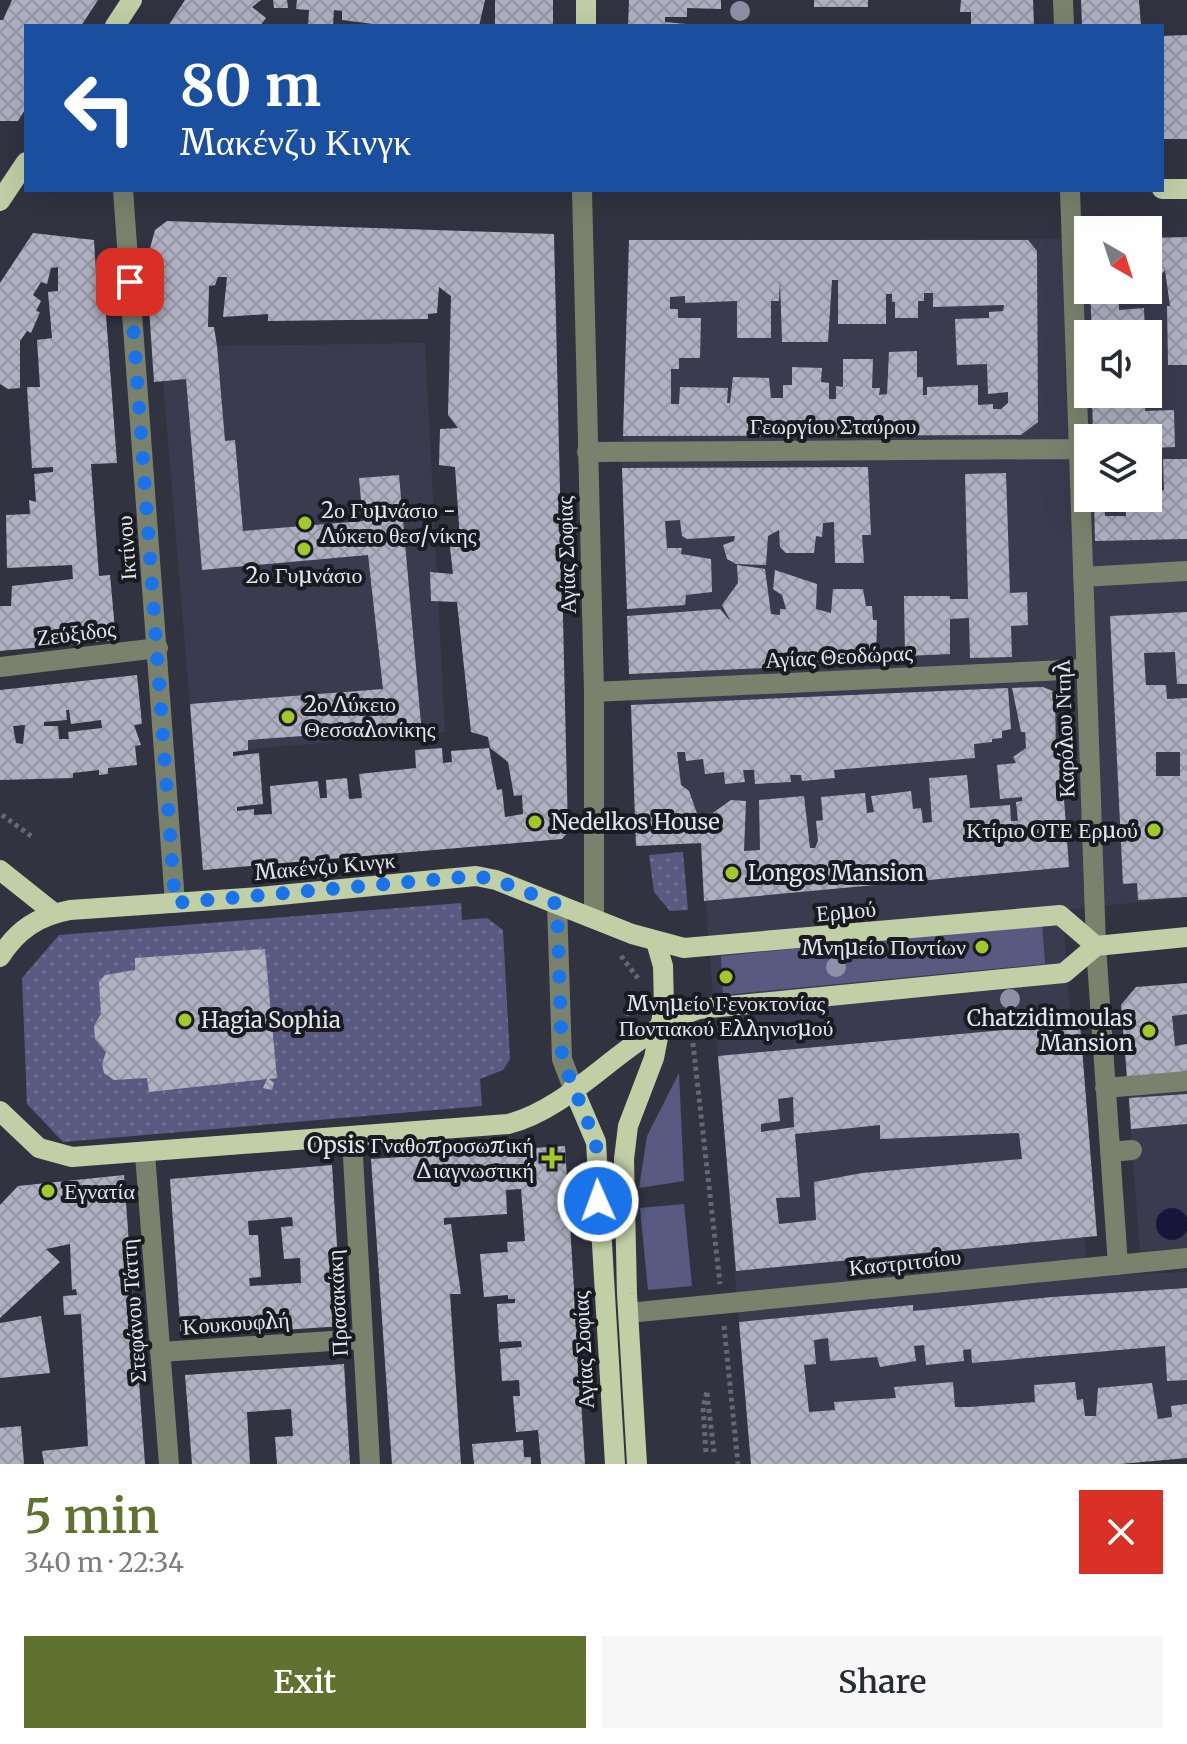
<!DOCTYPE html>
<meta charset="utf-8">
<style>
:root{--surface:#fff;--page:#f7f7f7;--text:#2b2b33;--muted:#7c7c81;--accent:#60722f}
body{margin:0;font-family:Merriweather,serif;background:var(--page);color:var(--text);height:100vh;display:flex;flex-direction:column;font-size:30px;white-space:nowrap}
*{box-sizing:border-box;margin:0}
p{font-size:26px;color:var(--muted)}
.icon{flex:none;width:44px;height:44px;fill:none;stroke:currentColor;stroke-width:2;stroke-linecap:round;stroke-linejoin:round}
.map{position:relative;height:1464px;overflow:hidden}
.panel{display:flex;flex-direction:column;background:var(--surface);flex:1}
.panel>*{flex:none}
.hud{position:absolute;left:24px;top:24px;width:1140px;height:168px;border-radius:0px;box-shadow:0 8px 32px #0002;background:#1a4fa0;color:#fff;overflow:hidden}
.needle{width:52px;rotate:141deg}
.controls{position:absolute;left:1074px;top:216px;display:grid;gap:16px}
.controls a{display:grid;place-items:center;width:88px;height:88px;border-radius:0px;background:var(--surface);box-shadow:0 8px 32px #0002;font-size:40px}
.pin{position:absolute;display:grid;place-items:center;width:68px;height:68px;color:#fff;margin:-34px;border-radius:16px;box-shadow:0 4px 12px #0006}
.me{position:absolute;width:88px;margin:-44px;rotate:358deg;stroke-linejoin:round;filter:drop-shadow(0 0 6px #0008)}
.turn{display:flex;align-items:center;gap:28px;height:168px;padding:0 24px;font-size:36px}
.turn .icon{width:104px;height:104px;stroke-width:2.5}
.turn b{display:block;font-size:56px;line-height:68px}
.round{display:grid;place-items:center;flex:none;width:84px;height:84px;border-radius:0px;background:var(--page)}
.headline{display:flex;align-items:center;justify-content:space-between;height:136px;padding:0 24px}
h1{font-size:48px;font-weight:600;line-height:60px;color:var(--accent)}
.button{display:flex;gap:16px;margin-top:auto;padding:16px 24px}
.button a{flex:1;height:92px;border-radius:0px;background:var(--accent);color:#fff;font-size:32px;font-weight:600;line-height:92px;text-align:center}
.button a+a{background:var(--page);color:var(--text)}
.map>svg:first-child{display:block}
.built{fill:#3a3b4f;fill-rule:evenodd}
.grass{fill:#585a82}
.park{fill:url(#park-dots)}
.water{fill:#17153a}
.building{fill:url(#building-cross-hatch);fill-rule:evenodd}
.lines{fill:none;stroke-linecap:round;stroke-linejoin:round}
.path{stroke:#686875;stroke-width:5;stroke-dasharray:4 4;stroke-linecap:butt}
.minor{stroke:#7a826d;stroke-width:20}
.major{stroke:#c0cfa5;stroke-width:20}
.tree{fill:#8e90a7}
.route{stroke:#1a73e8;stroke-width:14;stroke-dasharray:0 25.2}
.poi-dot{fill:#a1c92a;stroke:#1a1b21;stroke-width:3}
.labels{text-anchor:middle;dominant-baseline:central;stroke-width:8;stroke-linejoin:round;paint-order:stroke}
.street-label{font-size:22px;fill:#e4e4ee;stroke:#1a1b21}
.poi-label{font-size:22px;fill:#e4e4ee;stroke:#1a1b21;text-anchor:start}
</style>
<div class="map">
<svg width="1187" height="1464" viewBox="0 0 1187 1464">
<defs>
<pattern id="park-dots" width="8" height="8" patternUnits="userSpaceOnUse" patternTransform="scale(2)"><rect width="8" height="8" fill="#585a82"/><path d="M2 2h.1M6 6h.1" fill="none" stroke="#707294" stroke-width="1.8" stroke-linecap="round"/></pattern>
<pattern id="building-cross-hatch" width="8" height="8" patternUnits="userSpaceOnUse" patternTransform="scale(2)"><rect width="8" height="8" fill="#afb0c2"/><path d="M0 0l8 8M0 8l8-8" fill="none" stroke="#9495a3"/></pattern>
</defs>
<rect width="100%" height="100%" fill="#323341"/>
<!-- built -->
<path class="built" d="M1187 237V897L1063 910 1087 1276 1187 1272V1457L1111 1464H750L701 844 636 846 622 468 629 240 1088 239V290H1148V238ZM1088 334H1148V394H1088ZM1088 438H1148V498H1088Z
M425 343 445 732 194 754 163 382H154L151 352 217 346Z
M1187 983V1248L1140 1252 1121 1005Z"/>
<!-- grass -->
<path class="grass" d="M1042 924 1045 964 723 995 721 956Z
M679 1073 684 1181 639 1188 647 1136Z
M684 1204 692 1286 648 1290 640 1208Z"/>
<!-- park -->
<path class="park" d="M683 852 688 910 670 911 654 892 649 855Z
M461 903 462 920 487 918 503 930 510 1059 503 1070 480 1079 482 1106 63 1142 27 1104 22 978 59 935Z"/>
<!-- water -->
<path class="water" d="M1156 1224a16 16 0 1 1 32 0a16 16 0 1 1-32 0Z"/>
<!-- building -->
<path class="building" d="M12 0H98L81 26H26V108L18 121H0V20H3Z
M185 0H261L252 7 266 18 260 26H168Z
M273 0H287L288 8H274Z
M297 0H485L479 26H389L342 20V11L334 10 333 26H308L309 10 296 9Z
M495 0H553V26H495Z
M629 0H721V9L687 8V17H665V22L708 26H628Z
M814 0H868V7H814Z
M961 0H1033L1034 26H971V12H960Z
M1081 0H1139L1141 26H1082Z
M1187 35V139H1162V36Z
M167 221 554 234 568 832 562 839 203 870 190 704 383 689 368 555 202 570 186 379 154 382 146 263 155 230ZM218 277H227L223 317 268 314V321L428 319V314L437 313 439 287 451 296 448 415 458 428 440 429 439 465 455 467 460 539H449L453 574 430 572 431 601 457 602 471 732 488 737 490 748 508 762 514 796 522 795 523 814 505 817 502 789 497 790 489 748 451 751 452 762 443 763 442 748 415 750 416 768 359 774 362 798 349 799 347 778 326 780 327 798H320L318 781 270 786 272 814 254 815V809L237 811V807L263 804 259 753 233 756V752L248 750V740L386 730V738L422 735 399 475 359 478 363 521 243 531 235 440 225 441 217 346 214 327H208L209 286 215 285Z
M33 233 94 240 97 288H104L117 463 91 464 99 576 110 575 116 640 0 651V606H11L12 586 73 579 72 565 7 568 6 515 30 514 29 500 36 502 34 474 53 472V467L32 468 27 387H40L37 340 52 338 48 292 58 291V267L51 268 47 284 41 282 33 295 41 301 36 311 40 312 31 333 27 331 20 341V388L8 389 0 384V283Z
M1187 237V365H1168L1167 306H1170L1165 270 1159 277V299L1119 300V310L1144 308 1145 334H1092L1090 290H1148V238Z
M629 240H1028L1037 251 1038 422 1021 435 623 436ZM780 280 782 342H828L832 280H838V324H886V294H892V302H895V318H918V301H924V293H933V307L1004 305 1003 311 989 312V318L955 319 957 365 987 364 988 394 1008 392V403L1001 409H993V404L978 405V385L927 387V395H923V377H917V351L889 352 887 394 879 395 880 388H872L873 359H843V387L836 386V399H829V383L821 382 822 368 792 367V385H783V398H771L769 378 733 377 730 403H727L728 388 680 387 679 404H671V369H679V358H700L701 318H678V309H670V297L685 296V303L737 301V338H771V301H779Z
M1159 354 1160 397 1146 398 1145 411 1174 410 1175 447 1151 448V438H1093L1092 394H1148V355Z
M1148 451H1151L1152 491 1164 490 1163 459H1187V539L1095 541 1094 498H1104L1105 516H1126L1125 498H1148Z
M868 467 871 535H862L864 563H835L834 522 823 523 822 537 816 536 814 553H786L780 547 779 530 768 536 766 565 736 564 727 559 723 545 734 541 735 536 687 539 682 536 680 520 665 521 667 548H682L681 554 711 559 712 592 686 595 685 605 627 609 622 468Z
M1006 473 1010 593 1027 592 1028 625 1011 626 1012 657 970 658 969 618 950 619V654L905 656 904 596H950V599H968L965 474Z
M737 565 765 569 771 614 780 615V609H786L782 595 773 589 775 570 817 584 816 609 831 613 833 589H863L866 606H872L873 620H877L876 663 629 674 627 616 720 609 731 622 722 605 738 583Z
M1187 612V684H1177L1175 652 1144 653 1146 685H1166L1167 699 1187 698V897L1138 900 1137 883 1123 884 1110 616ZM1156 752H1180V776H1156Z
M137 675 142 724 134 725 141 745 135 746 137 765 108 768V774L99 775V770L73 773V778L0 780V690ZM66 710H69L71 724 101 720 102 728 68 732 69 739H59L58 726H44V722L67 720ZM25 725 23 744 16 743 13 726Z
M1043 687 1055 692 1056 759H1061L1069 867 704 901 701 843 636 846 631 705 1008 688 1011 729 1002 731V738L992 739V742L974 744 975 758 834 770 835 778 802 781 801 775H790L791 782 755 784 754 770H743L745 782 725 784 724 772 705 774 703 759 686 761 685 752H677L681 785 689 791 700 822 731 800 746 801 744 851 760 850 759 800 804 796 810 848H815L818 841 816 821 823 820 821 797 865 793 867 813 874 812 871 796 911 791 913 809 921 808 923 823 932 822 929 778 967 775 970 808 1010 805 1011 821H1018L1016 802 1022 801V797L1000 799 997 765 1016 763 1013 757 1026 748 1025 732H1021L1012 688Z
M265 949 277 1078 269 1079 274 1083 272 1090 263 1088 267 1079 149 1092 147 1078 114 1080 104 1073 102 1064 106 1052 95 1039 94 1026 101 1014 99 982 105 975 135 970V958Z
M1187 983V1014L1172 1016 1175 1046 1187 1044V1072L1127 1077 1121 1005 1136 987Z
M1080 1023 1097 1236 736 1271 718 1056ZM793 1097 794 1127 761 1132V1124L780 1121 778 1099ZM880 1125V1139L1019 1133 1022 1159 862 1173 814 1182 816 1220 779 1224 776 1198 800 1197 795 1134Z
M1187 1094V1124L1131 1129 1129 1098Z
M565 1146 585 1464H541L538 1430 516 1432 513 1396H520L519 1380 502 1381 500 1349 522 1347 521 1341 499 1342 497 1304 515 1303V1299H508V1295L484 1297 480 1254 508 1252 507 1242 525 1241 521 1189 506 1190 507 1214 444 1218V1225L451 1224 461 1294H450L461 1464H392L371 1159Z
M332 1165 342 1326 181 1337 170 1179ZM292 1217 293 1226 281 1227 284 1259 300 1258 301 1283 250 1286 249 1278 261 1277 258 1235H249L248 1221Z
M124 1175 145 1464H44L42 1451 88 1446 81 1314 64 1315 63 1296 77 1295 76 1289 72 1290 70 1244 46 1249 60 1262 0 1318V1205L18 1186Z
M1187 1288V1380L1167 1381 1165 1346 972 1363 971 1349 963 1350 964 1361 926 1365 924 1345 914 1346 916 1361 880 1367 877 1357 830 1361 828 1338 814 1340 816 1364 804 1365 809 1412 835 1410 834 1402 896 1398 894 1387 953 1382 955 1407H969L1035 1402 1034 1385 1075 1382 1077 1400 1083 1399 1085 1416H1096L1098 1388 1152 1383 1158 1419 1172 1417 1171 1406 1187 1404V1458L1120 1464H751L739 1322 913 1305V1311L1052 1297Z
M41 1316 50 1373 0 1378V1323Z
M344 1364 350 1464H277L275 1437 293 1436 291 1409 247 1412 250 1464H192L185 1375Z
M21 1426 24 1464H0V1428Z
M523 1440 524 1457H531V1464H474L472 1444Z"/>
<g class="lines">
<!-- path -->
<path class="path" d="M2 815 34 838
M621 956 640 981
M623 1023 629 1008 639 995
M692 1035 720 1284
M724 1326 738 1464
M707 1393 714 1452
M706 1452 703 1408 707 1391"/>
<!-- minor -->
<path class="minor" d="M1063 0 1064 26
M123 190 175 903
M582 190 594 692V918
M1070 190 1096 946 1118 1265
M587 452 1079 449
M1083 577 1187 571
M0 667 158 648
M594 692 1086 669
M557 904 562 1059 573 1088
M1105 1088 1187 1081
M352 1138 370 1464
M1110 1152 1132 1150
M145 1154 169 1464
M628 1313 1187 1258
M160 1352 363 1339"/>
<!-- major -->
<path class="major" d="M115 26 132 0
M586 26V0
M1162 189H1187
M0 201 26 162
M0 870 54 913
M0 957C17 930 38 916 70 910L259 897 476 876 496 880 632 934 684 948 1060 915 1096 946
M573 1088 596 1142 615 1464
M0 1111 39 1148 72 1157 508 1124C576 1107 627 1032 699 1009L1064 973 1096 946 1187 937
M637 1464 627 1294 624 1159 628 1126 654 1058 664 1007 663 966 656 942"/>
</g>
<!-- trees -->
<g class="tree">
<circle cx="740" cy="11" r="10"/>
<circle cx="836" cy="967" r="10"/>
<circle cx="1010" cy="999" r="10"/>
</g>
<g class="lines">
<!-- route -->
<path class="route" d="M130 282 175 903 476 876 496 880 557 904 562 1059 596 1142 598 1201"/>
</g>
<!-- markers -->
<g class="poi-dot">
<circle cx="305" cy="523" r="8"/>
<circle cx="304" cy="549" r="8"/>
<circle cx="288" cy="717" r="8"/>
<circle cx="535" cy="822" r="8"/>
<circle cx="1154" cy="830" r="8"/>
<circle cx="732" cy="873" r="8"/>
<circle cx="982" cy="947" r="8"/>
<circle cx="726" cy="977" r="8"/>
<circle cx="185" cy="1020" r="8"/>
<circle cx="1149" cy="1031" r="8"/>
<path d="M548 1146h8v8h8v8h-8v8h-8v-8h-8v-8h8z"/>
<circle cx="48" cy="1191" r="8"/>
</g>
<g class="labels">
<!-- street labels -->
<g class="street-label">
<text x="833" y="426">Γεωργίου Σταύρου</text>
<text transform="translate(126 548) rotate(-94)">Ικτίνου</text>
<text transform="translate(566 555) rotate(-92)">Αγίας Σοφίας</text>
<text transform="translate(76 633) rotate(-7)">Ζεύξιδος</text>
<text transform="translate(839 656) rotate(-3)">Αγίας Θεοδώρας</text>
<text transform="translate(1064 729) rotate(-92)">Καρόλου Ντηλ</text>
<text transform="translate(325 866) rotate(-5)">Μακένζυ Κινγκ</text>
<text transform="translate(846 911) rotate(-5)">Ερμού</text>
<text transform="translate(905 1262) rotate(-6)">Καστριτσίου</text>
<text transform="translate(337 1303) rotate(-93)">Πρασακάκη</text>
<text transform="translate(133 1311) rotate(-94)">Στεφάνου Τάττη</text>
<text transform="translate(236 1323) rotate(-4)">Κουκουφλή</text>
<text transform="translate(583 1350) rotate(-93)">Αγίας Σοφίας</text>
</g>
<!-- poi labels -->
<g class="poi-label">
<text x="321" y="510">2ο Γυμνάσιο -<tspan x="321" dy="25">Λύκειο θεσ/νίκης</tspan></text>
<text x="304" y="575" text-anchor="middle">2ο Γυμνάσιο</text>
<text x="304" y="704">2ο Λύκειο<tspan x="304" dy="25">Θεσσαλονίκης</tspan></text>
<text x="551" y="822">Nedelkos House</text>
<text x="1138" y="830" text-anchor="end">Κτίριο ΟΤΕ Ερμού</text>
<text x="748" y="873">Longos Mansion</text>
<text x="966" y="947" text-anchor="end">Μνημείο Ποντίων</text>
<text x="726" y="1003" text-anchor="middle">Μνημείο Γενοκτονίας<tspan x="726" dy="25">Ποντιακού Ελληνισμού</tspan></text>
<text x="1133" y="1018" text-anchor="end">Chatzidimoulas<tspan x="1133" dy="25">Mansion</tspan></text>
<text x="201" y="1020">Hagia Sophia</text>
<text x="534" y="1145" text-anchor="end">Opsis Γναθοπροσωπική<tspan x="534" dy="25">Διαγνωστική</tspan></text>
<text x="64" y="1191">Εγνατία</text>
</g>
</g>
</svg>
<div class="controls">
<a><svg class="needle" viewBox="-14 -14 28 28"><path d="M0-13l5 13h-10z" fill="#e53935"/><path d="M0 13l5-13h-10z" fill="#7c7c81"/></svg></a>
<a><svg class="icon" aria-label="sound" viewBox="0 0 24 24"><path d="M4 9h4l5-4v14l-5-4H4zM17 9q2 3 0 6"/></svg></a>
<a><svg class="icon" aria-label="layers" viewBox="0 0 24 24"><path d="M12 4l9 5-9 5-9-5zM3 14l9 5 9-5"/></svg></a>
</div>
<div class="pin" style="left:130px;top:282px;background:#d93025"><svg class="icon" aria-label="arrive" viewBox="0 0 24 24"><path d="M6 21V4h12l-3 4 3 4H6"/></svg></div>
<svg class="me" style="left:598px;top:1201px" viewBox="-20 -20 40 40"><circle r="17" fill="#1a73e8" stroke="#fff" stroke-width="3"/><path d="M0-11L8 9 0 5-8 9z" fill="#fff"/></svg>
<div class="hud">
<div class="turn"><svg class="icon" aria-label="left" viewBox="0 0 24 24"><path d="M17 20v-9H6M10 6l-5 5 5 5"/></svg><div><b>80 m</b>Μακένζυ Κινγκ</div></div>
</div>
</div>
<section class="panel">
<div class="headline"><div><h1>5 min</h1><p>340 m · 22:34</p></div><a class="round" style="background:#d93025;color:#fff"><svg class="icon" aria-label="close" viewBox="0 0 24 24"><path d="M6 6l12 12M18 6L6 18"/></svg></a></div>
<div class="button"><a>Exit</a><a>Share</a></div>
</section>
